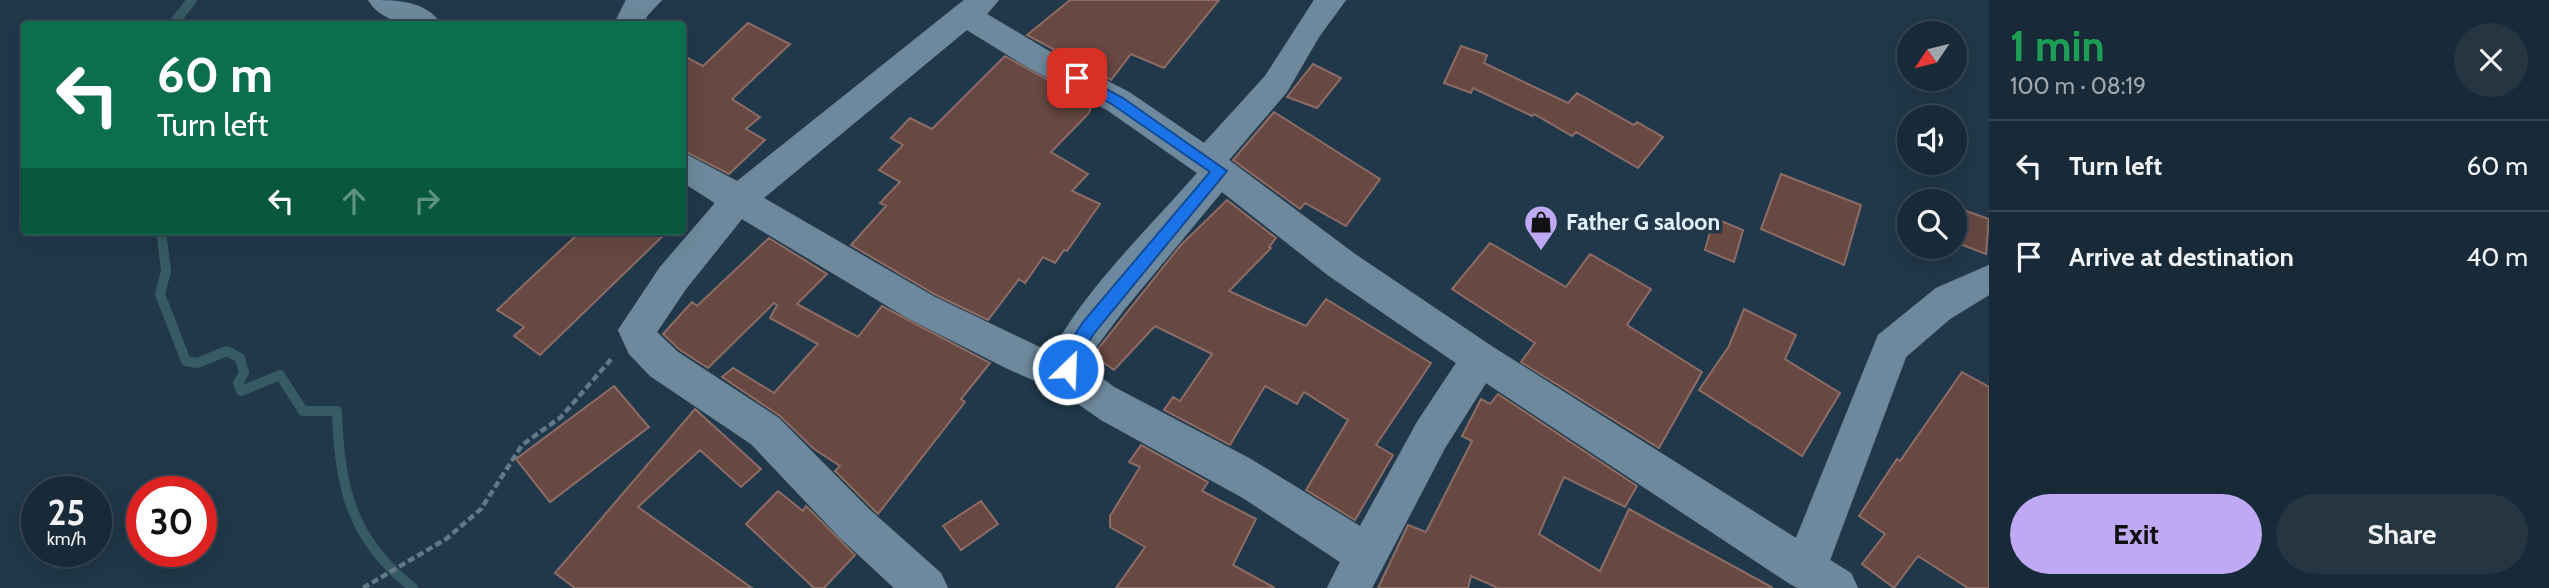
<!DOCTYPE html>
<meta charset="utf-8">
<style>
:root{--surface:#182a37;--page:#253642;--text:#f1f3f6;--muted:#9fa7ad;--line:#364652;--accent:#bfa9f4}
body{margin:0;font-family:Cabin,sans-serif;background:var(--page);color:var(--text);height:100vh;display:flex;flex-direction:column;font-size:26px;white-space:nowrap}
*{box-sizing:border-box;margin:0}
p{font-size:23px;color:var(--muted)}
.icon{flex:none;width:38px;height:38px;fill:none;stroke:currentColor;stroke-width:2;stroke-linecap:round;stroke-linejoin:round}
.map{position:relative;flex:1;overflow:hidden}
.details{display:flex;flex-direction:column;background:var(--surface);width:560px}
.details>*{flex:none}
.guide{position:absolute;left:21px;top:21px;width:665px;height:214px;border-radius:7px;box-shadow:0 7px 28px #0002,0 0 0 2px var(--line);background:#0b6e4f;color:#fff;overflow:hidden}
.needle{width:46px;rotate:235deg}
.tools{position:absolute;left:1897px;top:21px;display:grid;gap:14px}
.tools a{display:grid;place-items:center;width:70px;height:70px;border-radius:50%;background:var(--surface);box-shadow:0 7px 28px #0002,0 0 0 2px var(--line);font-size:35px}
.speed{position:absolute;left:21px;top:476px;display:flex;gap:14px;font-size:35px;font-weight:700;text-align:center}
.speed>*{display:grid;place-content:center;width:91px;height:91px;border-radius:50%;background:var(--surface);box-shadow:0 7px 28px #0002,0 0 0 2px var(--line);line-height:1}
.speed small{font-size:18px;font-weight:400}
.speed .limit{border:10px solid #d22;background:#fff;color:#111}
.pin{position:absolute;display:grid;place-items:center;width:60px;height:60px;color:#fff;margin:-30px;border-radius:14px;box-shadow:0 4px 10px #0006}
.me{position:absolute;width:77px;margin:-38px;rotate:24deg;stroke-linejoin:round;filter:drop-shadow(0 0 5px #0008)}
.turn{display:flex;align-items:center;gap:24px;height:147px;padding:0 21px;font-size:32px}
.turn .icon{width:91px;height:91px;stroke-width:2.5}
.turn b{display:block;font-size:49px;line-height:60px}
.lanes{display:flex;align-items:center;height:66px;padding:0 21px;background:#0003;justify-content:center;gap:35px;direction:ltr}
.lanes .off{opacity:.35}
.round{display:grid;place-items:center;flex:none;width:74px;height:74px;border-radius:37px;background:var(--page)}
.overview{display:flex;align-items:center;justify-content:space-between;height:119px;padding:0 21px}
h1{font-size:42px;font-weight:800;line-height:52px;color:#1e9e55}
.cta{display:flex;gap:14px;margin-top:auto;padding:14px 21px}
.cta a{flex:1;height:80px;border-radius:42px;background:var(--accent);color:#111;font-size:28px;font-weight:800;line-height:80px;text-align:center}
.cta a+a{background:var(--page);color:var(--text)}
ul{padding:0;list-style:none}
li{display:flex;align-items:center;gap:21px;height:91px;padding:0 21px;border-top:2px solid var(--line)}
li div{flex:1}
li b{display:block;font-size:26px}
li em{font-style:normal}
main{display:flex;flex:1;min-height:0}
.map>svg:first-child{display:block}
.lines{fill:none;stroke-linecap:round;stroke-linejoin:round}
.stream{stroke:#365b64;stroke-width:10}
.building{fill:#674843;stroke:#8d6c66;stroke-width:2}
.minor-casing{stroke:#3f5664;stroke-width:1}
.path{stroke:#637886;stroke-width:4.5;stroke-dasharray:7 3.5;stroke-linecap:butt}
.minor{fill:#6e899d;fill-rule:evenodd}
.route{fill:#1a73e8;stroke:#114b97;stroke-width:2}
.labels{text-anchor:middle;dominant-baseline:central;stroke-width:7;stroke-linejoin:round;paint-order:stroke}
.poi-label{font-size:23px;font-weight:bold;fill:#e2f1fc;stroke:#203849;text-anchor:start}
</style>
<main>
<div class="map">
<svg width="1989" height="588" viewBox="0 0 1989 588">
<rect width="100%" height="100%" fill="#203849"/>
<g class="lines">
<!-- stream -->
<path class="stream" d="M173 24 192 0
M161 231 166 271 160 294 186 361 197 363 227 351 240 358 244 373 238 383 241 391 280 375 303 411H337C339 487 351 539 413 588"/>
</g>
<!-- building -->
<path class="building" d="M1070 0H1219L1164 68 1131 54 1111 80 1027 35Z
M748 23 790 44 732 99 760 117 746 129 765 140 729 174 682 150V55L703 66Z
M1461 46 1487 55 1484 63 1568 103 1577 93 1634 125 1637 122 1663 137 1638 168 1576 132 1572 136 1534 114 1532 116 1473 88 1471 93 1444 83Z
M1005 56 1092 105 1089 113 1051 152 1088 174 1072 191 1100 204 1067 251 1064 250 1055 263 1043 257 1025 283 1019 279 988 320 936 295 851 245 886 206 880 203 900 182 879 170 903 145 891 138 910 118 932 129Z
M1313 64 1341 78 1317 108 1287 97Z
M1274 112 1380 179 1346 226 1305 203 1300 209 1233 160Z
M1781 174 1861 205 1844 265 1761 229Z
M1227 200 1276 238 1269 247 1271 248 1229 291 1306 326 1326 299 1431 363 1376 445 1393 455 1355 520 1306 490 1348 420 1304 392 1297 404 1265 386 1230 445 1164 410 1173 397 1180 401 1212 354 1155 326 1114 370 1093 355 1180 246Z
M1955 207 1989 219 1986 254 1955 242Z
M1714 218 1743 230 1734 262 1705 250Z
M581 231H668L540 355 514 336 524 327 497 310Z
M769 238 827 274 797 304 858 337 882 306 990 363 961 399 965 402 878 514 835 471 840 466 814 449 780 416 722 377 733 368 774 393 818 344 770 318 777 305 774 303 708 368 680 350 663 334 692 302 697 306Z
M1490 243 1566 287 1590 254 1651 289 1627 325 1702 372 1659 448 1521 362 1535 343 1452 289Z
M1744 309 1796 335 1785 359 1840 393 1802 456 1699 390 1729 346Z
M1962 372 1989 387V588H1968L1918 556 1894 588 1862 564 1885 534 1859 516 1897 459 1900 461Z
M614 386 649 427 550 502 516 459Z
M1498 394 1637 486 1625 507 1564 477 1539 534 1600 571 1629 509 1773 588H1498L1471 576 1468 588H1378L1408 525 1426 532 1472 441 1462 436 1481 399 1490 404Z
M695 409 761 469 741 487 700 450 638 507 752 588H575L555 573Z
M1141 445 1208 482 1202 491 1256 519 1233 565 1275 588H1116L1145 547 1110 527V516L1140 467 1129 462Z
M778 491 803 511 806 506 855 555 824 588H814L746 524Z
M981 501 998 524 961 550 943 526Z"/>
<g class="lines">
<!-- minor casing -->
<g class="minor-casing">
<path id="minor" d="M368 0C394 0 426 0 441 24 416 26 383 25 368 0Z
M626 0H662L647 16 644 24H614Z
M964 0H999L987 14 1049 51 1129 92 1204 143 1265 76 1314 0H1346L1319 37 1287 92 1229 160 1355 254 1493 347 1796 538 1878 335 1936 288 1989 265V295L1950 319 1906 357 1830 560 1851 573 1858 588H1798L1790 584 1486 383 1445 448 1372 588H1327L1340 562 1243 498 1101 420 1061 392 1008 369 909 319 742 219 686 289 657 332 678 352 779 418 869 509 941 573 948 588H894L839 537 751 444 650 376 629 354 618 330 660 267 715 203 682 182V152L737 181ZM967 30 1027 67 1107 110 1197 173C1152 225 1081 293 1052 353L935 297 764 198ZM1222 192 1329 276 1456 363 1417 422 1360 526 1249 458 1114 387 1086 366 1087 359 1124 310Z"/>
</g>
<!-- path -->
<path class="path" d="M363 588 446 539 481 509 522 445 561 417 613 357"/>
<!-- minor -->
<use href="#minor" class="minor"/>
</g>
<!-- route -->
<path class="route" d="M1077 73 1123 98 1227 171 1095 332 1076 361 1074 374H1062L1059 359 1083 322 1210 172 1113 105 1072 81 1070 78Z"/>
<!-- icons -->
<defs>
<g id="shop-pin" transform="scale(1.75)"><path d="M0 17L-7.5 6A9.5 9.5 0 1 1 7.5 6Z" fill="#bfa9f4" stroke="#203849"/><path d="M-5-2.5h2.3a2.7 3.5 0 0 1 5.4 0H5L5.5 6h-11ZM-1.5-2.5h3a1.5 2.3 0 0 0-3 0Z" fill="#111"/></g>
</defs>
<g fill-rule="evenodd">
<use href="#shop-pin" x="1541" y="222"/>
</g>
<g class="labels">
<!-- poi labels -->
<g class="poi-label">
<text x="1566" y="222">Father G saloon</text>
</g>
</g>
</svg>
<div class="tools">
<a><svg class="needle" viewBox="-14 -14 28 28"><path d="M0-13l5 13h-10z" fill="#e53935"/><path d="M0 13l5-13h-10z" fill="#9fa7ad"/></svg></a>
<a><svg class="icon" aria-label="sound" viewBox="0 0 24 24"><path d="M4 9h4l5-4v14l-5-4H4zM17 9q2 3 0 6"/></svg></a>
<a><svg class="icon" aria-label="search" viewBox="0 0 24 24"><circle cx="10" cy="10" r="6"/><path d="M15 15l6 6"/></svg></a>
</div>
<div class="speed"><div>25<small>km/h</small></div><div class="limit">30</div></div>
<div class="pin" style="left:1077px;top:78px;background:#d93025"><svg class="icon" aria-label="arrive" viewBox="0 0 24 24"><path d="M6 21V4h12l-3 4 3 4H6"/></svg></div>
<svg class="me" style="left:1068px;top:369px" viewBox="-20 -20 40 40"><circle r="17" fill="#1a73e8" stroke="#fff" stroke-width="3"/><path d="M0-11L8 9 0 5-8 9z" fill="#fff"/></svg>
<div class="guide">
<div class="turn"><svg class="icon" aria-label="left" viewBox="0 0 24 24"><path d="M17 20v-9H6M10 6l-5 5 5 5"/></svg><div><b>60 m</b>Turn left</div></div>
<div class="lanes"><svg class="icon" aria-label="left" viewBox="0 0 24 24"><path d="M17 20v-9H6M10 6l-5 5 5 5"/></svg><svg class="icon off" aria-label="ahead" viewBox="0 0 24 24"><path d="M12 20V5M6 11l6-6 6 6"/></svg><svg class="icon off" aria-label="right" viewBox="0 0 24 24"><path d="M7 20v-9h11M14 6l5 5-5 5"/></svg></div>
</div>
</div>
<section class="details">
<div class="overview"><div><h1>1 min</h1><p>100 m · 08:19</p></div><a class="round"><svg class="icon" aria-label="close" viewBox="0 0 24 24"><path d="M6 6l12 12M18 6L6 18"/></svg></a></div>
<ul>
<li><svg class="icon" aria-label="left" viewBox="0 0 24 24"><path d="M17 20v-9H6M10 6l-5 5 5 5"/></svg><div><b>Turn left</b></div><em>60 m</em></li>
<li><svg class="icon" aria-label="arrive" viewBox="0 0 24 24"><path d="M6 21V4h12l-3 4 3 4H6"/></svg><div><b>Arrive at destination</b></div><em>40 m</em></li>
</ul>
<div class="cta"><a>Exit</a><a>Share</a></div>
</section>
</main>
